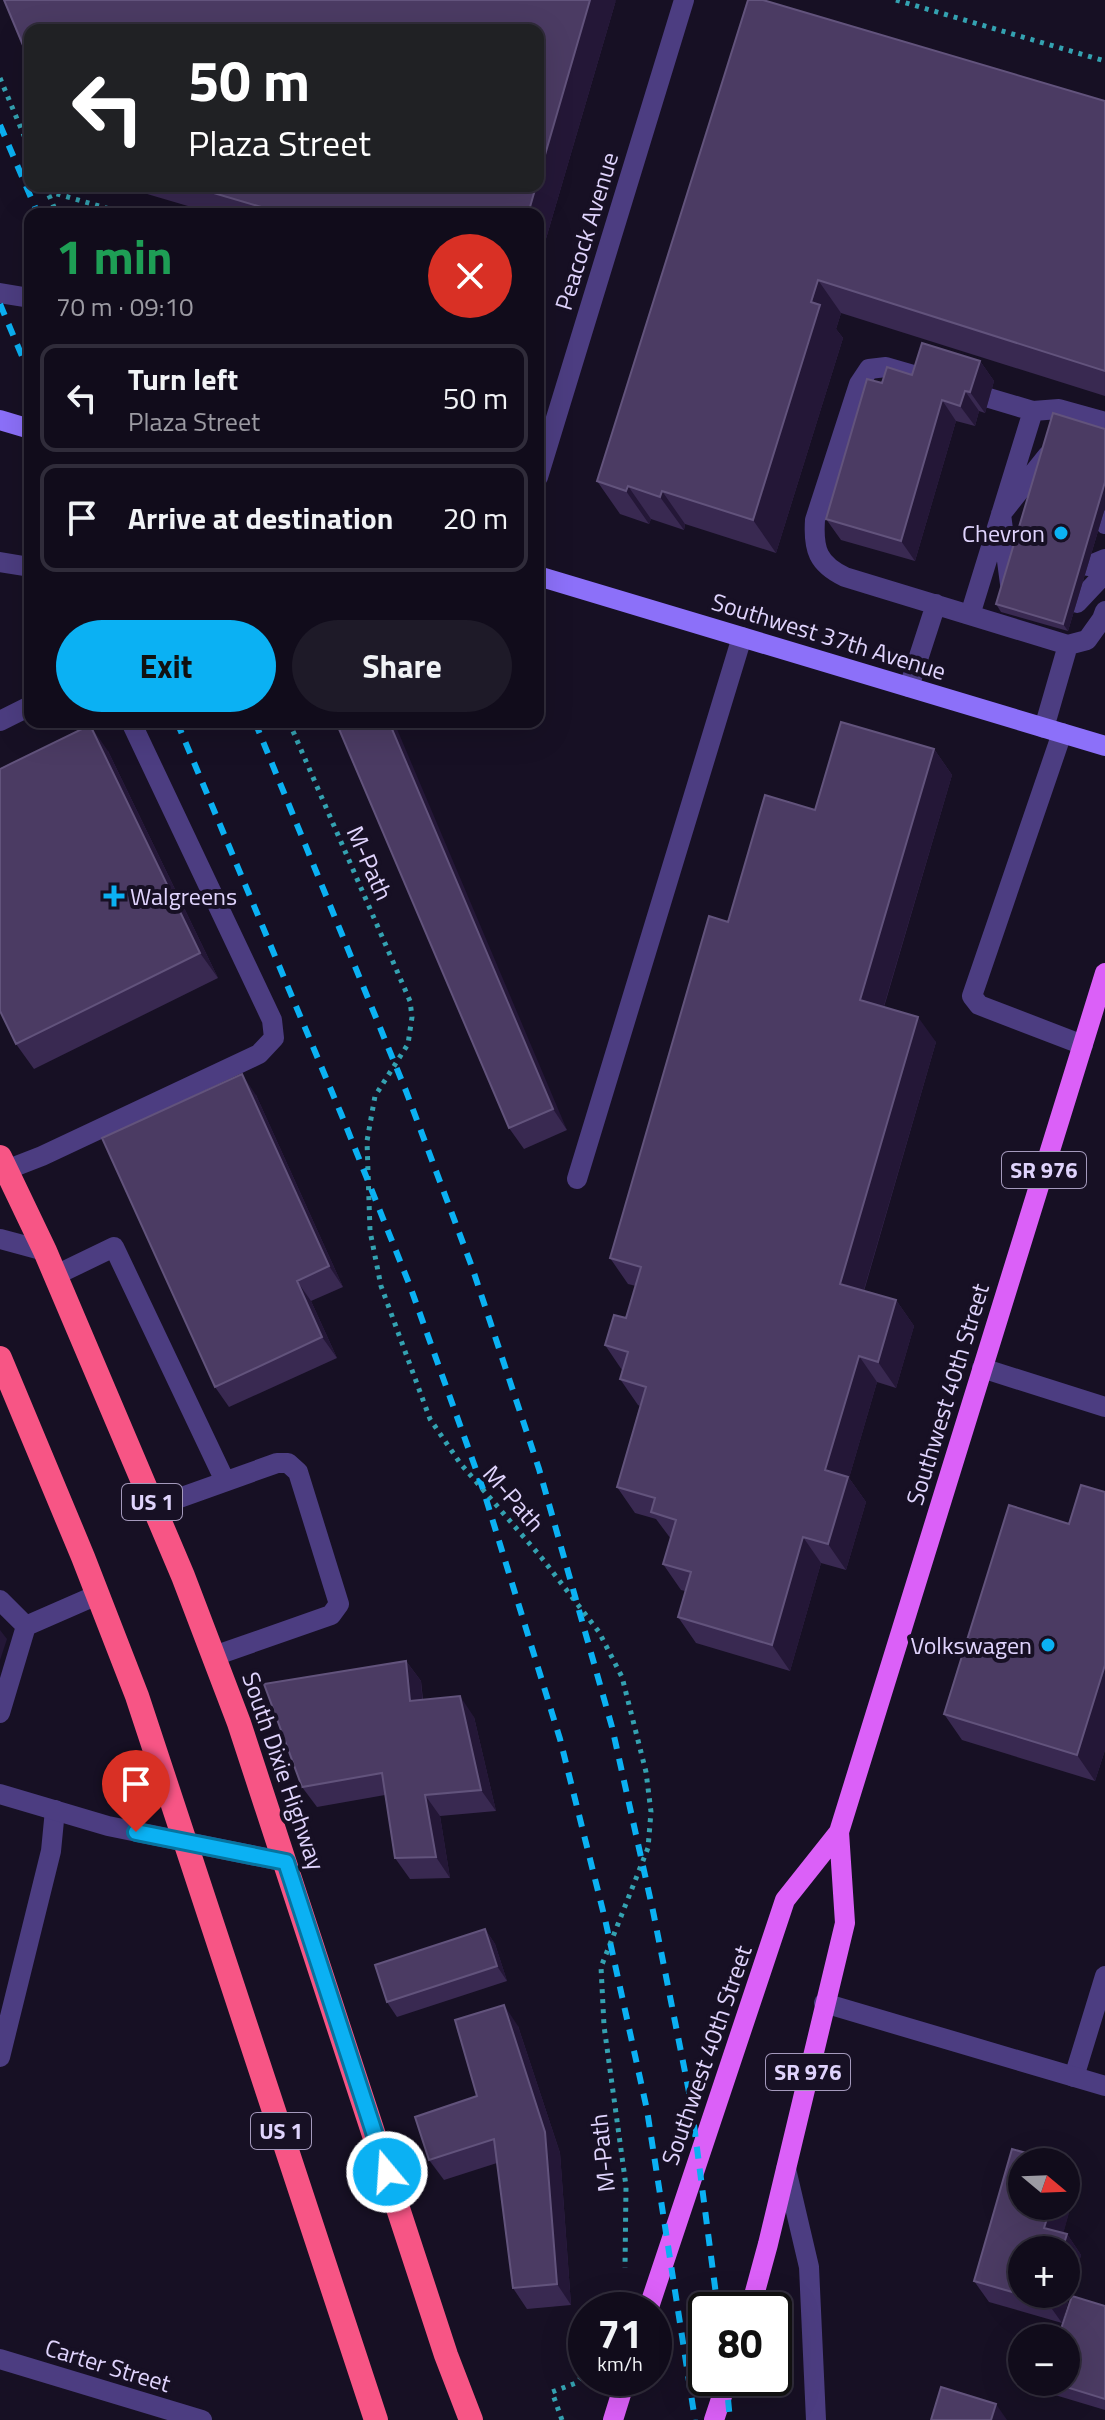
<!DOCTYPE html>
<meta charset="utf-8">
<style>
:root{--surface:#110c1b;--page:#1e1a28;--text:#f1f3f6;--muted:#9c9ba3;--line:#302c3a;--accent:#0bb1f3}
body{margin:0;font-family:"Titillium Web",sans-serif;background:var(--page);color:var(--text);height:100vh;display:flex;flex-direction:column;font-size:30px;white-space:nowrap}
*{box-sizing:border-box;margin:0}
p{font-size:26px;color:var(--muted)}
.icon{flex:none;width:44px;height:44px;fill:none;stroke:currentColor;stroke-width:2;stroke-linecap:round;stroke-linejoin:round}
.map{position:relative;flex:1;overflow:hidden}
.side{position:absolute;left:24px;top:208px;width:520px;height:520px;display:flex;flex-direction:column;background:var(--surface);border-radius:16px;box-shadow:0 8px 32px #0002,0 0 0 2px var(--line)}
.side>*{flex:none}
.banner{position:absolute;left:24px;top:24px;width:520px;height:168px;border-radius:16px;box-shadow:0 8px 32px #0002,0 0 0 2px var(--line);background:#202124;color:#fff;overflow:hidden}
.needle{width:52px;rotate:109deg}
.tools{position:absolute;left:1008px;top:2148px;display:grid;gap:16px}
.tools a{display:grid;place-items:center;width:72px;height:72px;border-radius:50%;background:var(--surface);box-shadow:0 8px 32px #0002,0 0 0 2px var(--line);font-size:40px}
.speed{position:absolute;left:568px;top:2292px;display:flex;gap:16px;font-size:40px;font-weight:700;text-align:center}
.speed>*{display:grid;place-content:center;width:104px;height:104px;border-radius:50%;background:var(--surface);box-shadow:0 8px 32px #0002,0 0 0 2px var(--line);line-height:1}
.speed small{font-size:20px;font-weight:400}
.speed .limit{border:4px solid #111;border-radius:12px;background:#fff;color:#111}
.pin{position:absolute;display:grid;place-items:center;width:68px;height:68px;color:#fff;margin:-82px -34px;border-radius:50% 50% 50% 0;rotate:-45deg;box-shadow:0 0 8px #0007}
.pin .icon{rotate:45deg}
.me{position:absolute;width:88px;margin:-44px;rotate:342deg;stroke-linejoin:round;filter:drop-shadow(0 0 6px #0008)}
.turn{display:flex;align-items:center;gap:28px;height:168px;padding:0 32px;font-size:36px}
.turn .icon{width:104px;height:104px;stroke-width:2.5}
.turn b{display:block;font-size:56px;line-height:68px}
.round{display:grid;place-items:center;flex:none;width:84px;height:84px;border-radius:42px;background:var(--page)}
.head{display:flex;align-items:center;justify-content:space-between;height:136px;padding:0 32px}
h1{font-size:48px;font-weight:700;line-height:60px;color:#1e9e55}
.cta{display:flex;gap:16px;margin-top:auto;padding:16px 32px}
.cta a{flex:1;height:92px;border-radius:48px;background:var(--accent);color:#111;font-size:32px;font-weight:700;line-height:92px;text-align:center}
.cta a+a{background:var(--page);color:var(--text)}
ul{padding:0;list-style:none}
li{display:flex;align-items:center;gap:24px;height:108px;margin:0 16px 12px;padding:0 16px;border:4px solid var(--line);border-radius:16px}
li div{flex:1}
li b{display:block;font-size:30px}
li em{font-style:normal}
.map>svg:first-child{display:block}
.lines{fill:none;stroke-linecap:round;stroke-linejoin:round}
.path{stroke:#34a2b1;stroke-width:5;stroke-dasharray:4 6;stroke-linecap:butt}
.lane{stroke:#4c3d81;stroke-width:20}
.street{stroke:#4c3d81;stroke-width:20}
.secondary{stroke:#8c70f9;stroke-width:20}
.primary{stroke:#db60f8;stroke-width:20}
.highway{stroke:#f75585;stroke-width:24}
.rail{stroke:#0bb1f3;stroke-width:6;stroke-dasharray:12 10;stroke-linecap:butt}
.wall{fill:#392951}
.shaded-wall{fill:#241737}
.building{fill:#4b3b63;stroke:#62537c;stroke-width:2}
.route-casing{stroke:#07739e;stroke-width:20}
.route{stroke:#0bb1f3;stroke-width:14}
.poi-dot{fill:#0bb1f3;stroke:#171024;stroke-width:3}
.labels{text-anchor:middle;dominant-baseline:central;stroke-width:8;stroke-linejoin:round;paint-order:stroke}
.shield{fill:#171024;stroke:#a499bc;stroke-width:2}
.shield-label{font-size:22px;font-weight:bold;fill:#e0d4fd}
.street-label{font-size:24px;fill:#e0d4fd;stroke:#171024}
.poi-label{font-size:24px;fill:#e0d4fd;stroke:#171024;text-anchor:end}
</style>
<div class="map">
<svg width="1105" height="2420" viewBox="0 0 1105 2420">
<rect width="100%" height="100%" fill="#171024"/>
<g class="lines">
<!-- path -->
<path class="path" d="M896 0 1105 61
M0 78 30 150
M45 186 57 214
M47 191 127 214
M289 722 410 1001 412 1017 408 1044 375 1096 367 1141 370 1231 381 1286 430 1419 460 1463 541 1557 599 1632 622 1677 646 1772 651 1812 648 1848 601 1967 604 2026 626 2186 625 2268
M562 2420 552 2392 576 2383 586 2372"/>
<!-- lane -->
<path class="lane" d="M0 293 30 298
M931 380 886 367 869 369 859 384 815 520C813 550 818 564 845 577L1068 645 1087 640 1102 619 1105 611
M989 398 1033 411 1059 409 1105 422
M1102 520 1105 524
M0 562 30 567
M1088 566 1105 559
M1010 584 1001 514 1048 455
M1077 603 1105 573
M970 615 1033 411
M909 687 936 604
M0 721 30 706
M1044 728 1068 645
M1062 733 972 996 979 1005 1083 1045
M6 1170 42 1156 259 1054 274 1038 272 1020 131 722
M577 1179 742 637
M56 1275 114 1247 225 1481
M154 1507 277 1463H288L298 1472 339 1604 331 1615 214 1656
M0 1600 26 1626
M0 1713 26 1626 97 1595
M0 2057 51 1851 55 1810
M1074 2077 1105 1976"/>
<!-- street -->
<path class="street" d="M538 477 684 0
M0 1239 45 1251
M982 1368 1105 1407
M0 1794 108 1826 286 1862
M824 2003 1105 2086
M786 2169 809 2267 816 2420
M0 2359 202 2420"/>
<!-- secondary -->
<path class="secondary" d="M0 420 30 429
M538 576 1105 746"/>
<!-- primary -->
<path class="primary" d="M648 2310 785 1900 839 1832
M750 2310 768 2244 845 1923 839 1832 1105 973
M613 2420 626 2378
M714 2420 728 2378"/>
<!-- highway -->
<path class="highway" d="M0 1157 45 1251 183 1576 239 1723 446 2355 471 2420
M0 1358 83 1557 137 1696 376 2420"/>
<!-- rail -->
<path class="rail" d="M0 125 38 214
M0 304 30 375
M177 722 342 1116 410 1286 483 1489 560 1739 605 1919 647 2110 695 2420
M255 722 406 1091 472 1267 539 1469 612 1727 653 1911 691 2102 718 2310
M726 2378 730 2420"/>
</g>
<!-- wall -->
<path class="wall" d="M616 0 538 266V214H215L120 186H538Z
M748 0 1105 101V396L841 313 836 329 843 338 776 553 685 524 684 530 651 519 649 524 620 514 597 481Z
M980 361 994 381 985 413 979 411 975 426 956 421 915 561 841 540 826 519 912 375Z
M1105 429V508L1068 631 1001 612 996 604Z
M336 722 567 1130 524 1149 509 1128Z
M934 749 952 775 884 1007 936 1042 864 1291 896 1300 914 1326 896 1388 877 1382 849 1478 866 1502 846 1570 821 1563 790 1671 696 1643 678 1617 685 1591 681 1590 663 1564 671 1539 656 1519 635 1513 617 1487 640 1406 638 1405 620 1379 622 1370 605 1345 626 1318 636 1286 628 1284 610 1258 815 810Z
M108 751 218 978 34 1069 16 1044Z
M256 1095 343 1287 311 1301 337 1358 229 1407 215 1387Z
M1105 1492V1750L1095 1781 962 1740 944 1714 1069 1524Z
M406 1661 421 1681 423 1700 474 1717 496 1811 440 1816 450 1878 410 1879 395 1858 385 1795 317 1807 302 1787Z
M485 1929 495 1944 507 1981 397 2017 387 2002Z
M518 2026 560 2153 571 2305 527 2309 513 2288 497 2163 444 2180 429 2160 477 2096Z
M1066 2168 1077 2184 1063 2233 1067 2234 1081 2255 1062 2323 989 2302 974 2281 1066 2206Z
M1105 2306V2410L1055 2395 1046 2382H1066Z"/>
<!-- shaded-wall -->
<path class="shaded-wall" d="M590 0H616L538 266V214H528L536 186H538V179Z
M818 280 841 313 836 329 843 338 776 553 753 520Z
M980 361 994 381 985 413 970 392Z
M965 391 979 411 975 426 960 406Z
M942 400 956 421 915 561 901 541Z
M1105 482V508L1068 631 1063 624Z
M628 486 651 519 649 524 626 491Z
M662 491 685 524 684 530 660 497Z
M389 722H394L567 1130 553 1109Z
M90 725 108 751 218 978 200 953Z
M934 749 952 775 878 1026 860 1000Z
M918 1017 936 1042 858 1310 840 1284Z
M242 1074 256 1095 343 1287 329 1266Z
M297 1281 311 1301 337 1358 322 1337Z
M896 1300 914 1326 896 1388 878 1362Z
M859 1356 877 1382 849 1478 866 1502 846 1570 828 1544 825 1470Z
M803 1537 821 1563 790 1671 772 1645Z
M0 1630 7 1639 0 1660Z
M406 1661 421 1681 424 1722 410 1701Z
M1105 1665V1750L1095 1781 1077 1755Z
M460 1696 474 1717 496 1811 481 1790Z
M425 1795 440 1816 450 1878 436 1857Z
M485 1929 495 1944 507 1981 497 1966Z
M504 2005 518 2026 560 2153 571 2305 557 2284Z
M1066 2168 1077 2184 1059 2249 1044 2228 1051 2206H1066Z
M1067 2234 1081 2255 1062 2323 1047 2302 1049 2294H1066V2250H1062Z
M996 2404 1007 2420H991Z"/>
<!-- building -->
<path class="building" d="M4 0H590L538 179V30H30V62Z
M748 0H763L1105 101V371L818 280 811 302 820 305 753 520 662 491 660 497 628 486 626 491 597 481Z
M190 186H536L528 214H285Z
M922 343 980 361 970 392 965 391 960 406 942 400 901 541 826 519 867 379 882 383 887 367 912 375Z
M1053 413 1105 429V482L1063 624 996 604Z
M336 722H389L553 1109 509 1128Z
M841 722 934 749 860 1000 918 1017 840 1284 896 1300 878 1362 859 1356 825 1470 848 1477 828 1544 803 1537 772 1645 678 1617 691 1572 663 1564 676 1520 651 1512 655 1498 617 1487 646 1387 620 1379 628 1352 605 1345 614 1315 626 1318 641 1267 610 1258 709 916 728 922 765 795 815 810Z
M90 725 200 953 16 1044 0 1011V769Z
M242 1074 329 1266 297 1281 322 1337 215 1387 102 1138Z
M1081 1485 1105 1492V1665L1077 1755 944 1714 1009 1505 1069 1524Z
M406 1661 410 1701 460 1696 481 1790 425 1795 436 1857 395 1858 382 1773 302 1787 264 1684Z
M485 1929 497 1966 387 2002 375 1965Z
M504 2005 545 2132 557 2284 513 2288 494 2139 429 2160 415 2117 477 2096 455 2020Z
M1012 2149 1058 2162H1022V2206H1051L1044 2228 1067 2234 1062 2250H1022V2294H1049L1047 2302 974 2281Z
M1072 2296 1105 2306V2399L1050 2382H1066V2338H1058Z
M941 2387 996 2404 991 2420H931Z"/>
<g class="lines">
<!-- route casing -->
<g class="route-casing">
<path id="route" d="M136 1832 286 1862 387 2172"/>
</g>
<!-- route -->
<use href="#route" class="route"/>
</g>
<!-- markers -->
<g class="poi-dot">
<circle cx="1061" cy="533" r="8"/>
<path d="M110 884h8v8h8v8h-8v8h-8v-8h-8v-8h8z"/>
<circle cx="1048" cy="1645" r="8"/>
</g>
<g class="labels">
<!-- shield labels -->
<g class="shield">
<rect x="1002" y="1152" width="84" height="36" rx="6"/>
<rect x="122" y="1484" width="60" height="36" rx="6"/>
<rect x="766" y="2054" width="84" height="36" rx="6"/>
<rect x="251" y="2113" width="60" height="36" rx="6"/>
</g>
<g class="shield-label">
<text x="1044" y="1170">SR 976</text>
<text x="152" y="1502">US 1</text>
<text x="808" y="2072">SR 976</text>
<text x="281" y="2131">US 1</text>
</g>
<!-- street labels -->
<g class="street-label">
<text transform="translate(586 231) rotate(-73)">Peacock Avenue</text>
<text transform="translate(829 636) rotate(17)">Southwest 37th Avenue</text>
<text transform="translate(370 863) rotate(66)">M-Path</text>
<text transform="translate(947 1394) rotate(-73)">Southwest 40th Street</text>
<text transform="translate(514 1498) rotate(49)">M-Path</text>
<text transform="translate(284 1771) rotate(71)">South Dixie Highway</text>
<text transform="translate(706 2055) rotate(-71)">Southwest 40th Street</text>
<text transform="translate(602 2153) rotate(-96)">M-Path</text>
<text transform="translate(108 2365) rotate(17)">Carter Street</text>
</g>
<!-- poi labels -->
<g class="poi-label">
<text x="1045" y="533">Chevron</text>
<text x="130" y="896" text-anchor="start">Walgreens</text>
<text x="1032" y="1645">Volkswagen</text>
</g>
</g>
</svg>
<div class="tools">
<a><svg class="needle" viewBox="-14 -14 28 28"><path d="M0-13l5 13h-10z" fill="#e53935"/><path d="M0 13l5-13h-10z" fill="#9c9ba3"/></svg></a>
<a>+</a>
<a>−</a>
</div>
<div class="speed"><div>71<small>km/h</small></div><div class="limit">80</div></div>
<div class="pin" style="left:136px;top:1832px;background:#d93025"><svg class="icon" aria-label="arrive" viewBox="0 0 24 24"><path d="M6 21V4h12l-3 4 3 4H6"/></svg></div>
<svg class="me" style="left:387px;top:2172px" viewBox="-20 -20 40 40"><circle r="17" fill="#0bb1f3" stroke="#fff" stroke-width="3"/><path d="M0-11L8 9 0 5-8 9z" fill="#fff"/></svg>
<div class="banner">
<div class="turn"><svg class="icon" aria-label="left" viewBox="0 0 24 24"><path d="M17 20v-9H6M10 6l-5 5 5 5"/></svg><div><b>50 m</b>Plaza Street</div></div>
</div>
<section class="side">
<div class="head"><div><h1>1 min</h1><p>70 m · 09:10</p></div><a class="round" style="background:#d93025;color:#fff"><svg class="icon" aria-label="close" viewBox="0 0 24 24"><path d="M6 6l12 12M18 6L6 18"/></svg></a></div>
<ul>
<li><svg class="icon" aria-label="left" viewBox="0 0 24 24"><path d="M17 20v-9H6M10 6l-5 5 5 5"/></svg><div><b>Turn left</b><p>Plaza Street</p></div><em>50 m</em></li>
<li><svg class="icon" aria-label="arrive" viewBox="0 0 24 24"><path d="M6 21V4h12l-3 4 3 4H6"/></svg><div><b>Arrive at destination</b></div><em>20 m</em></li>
</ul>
<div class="cta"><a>Exit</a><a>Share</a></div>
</section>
</div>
